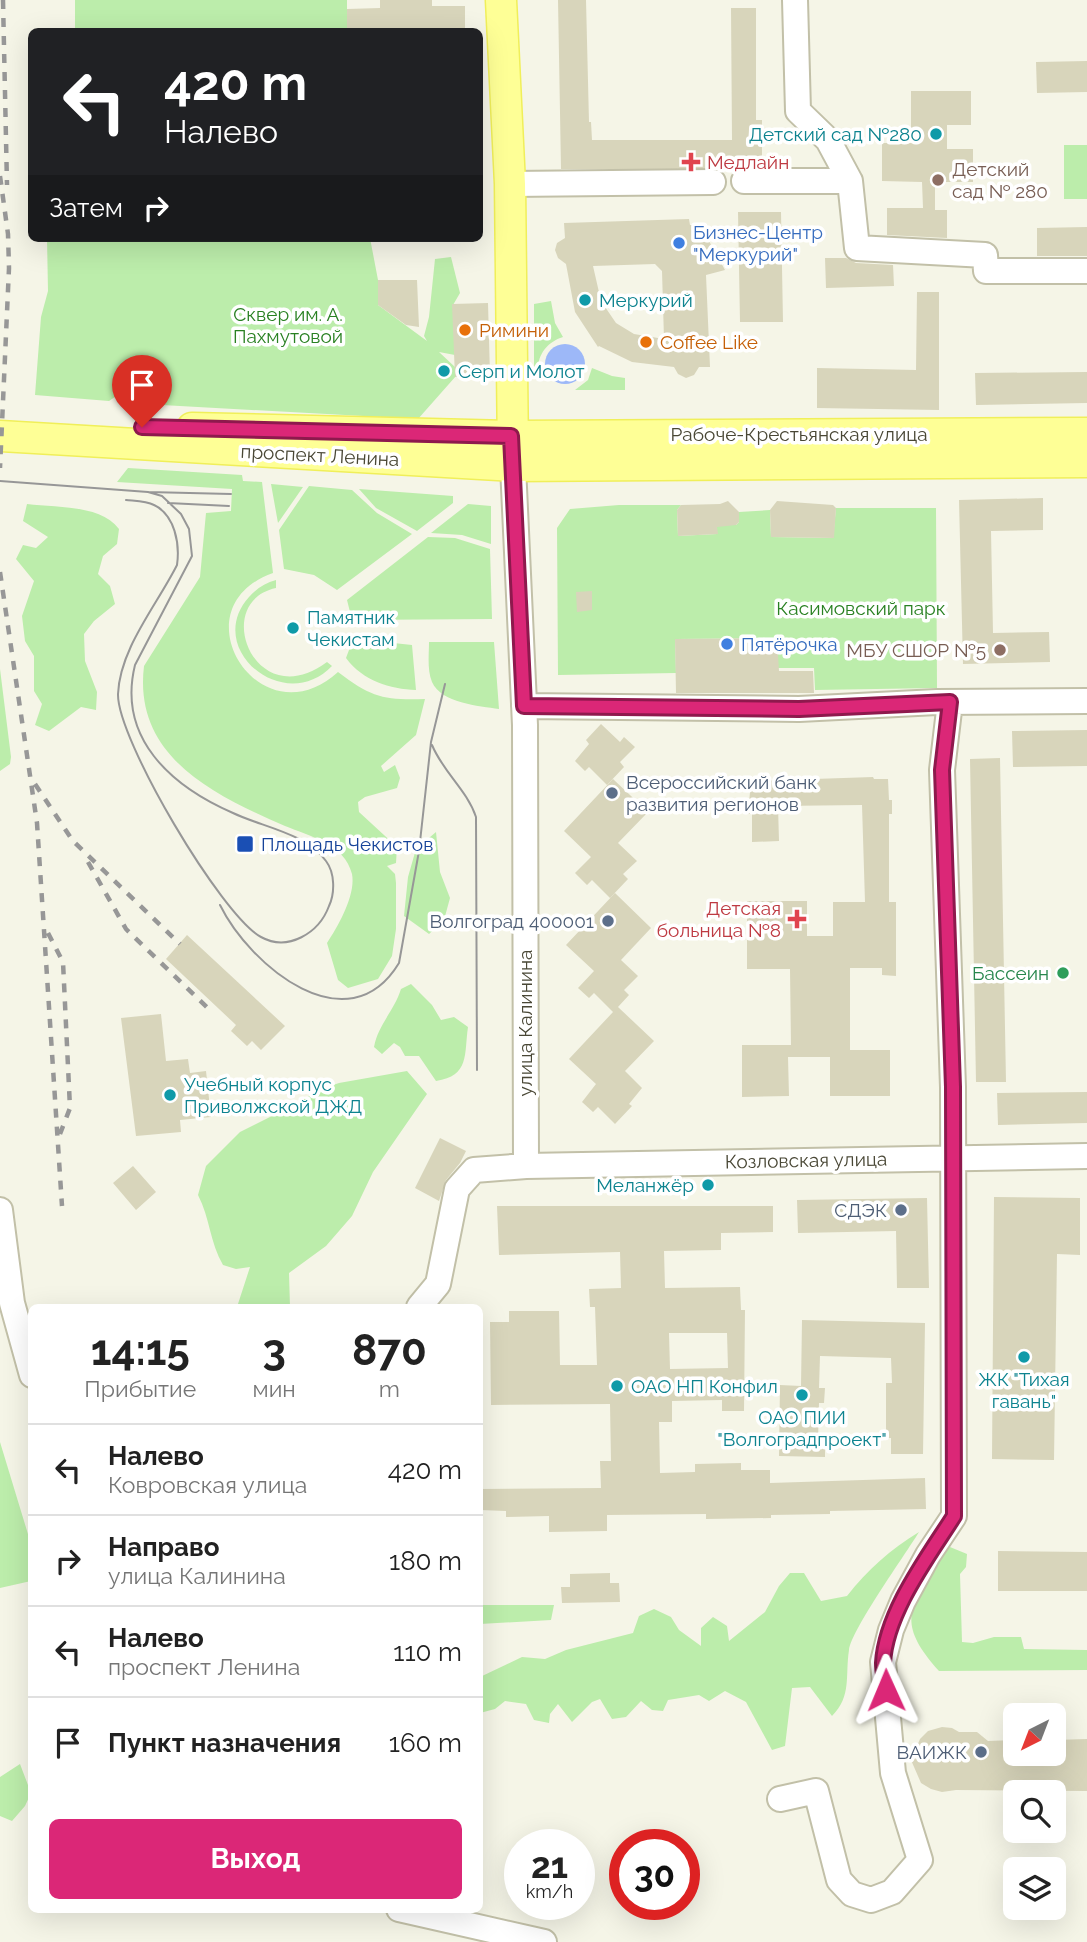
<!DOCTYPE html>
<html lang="ru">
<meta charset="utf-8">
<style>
:root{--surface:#fff;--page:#f2f2f2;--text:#222;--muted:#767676;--line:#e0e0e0;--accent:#db2777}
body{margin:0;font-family:Raleway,sans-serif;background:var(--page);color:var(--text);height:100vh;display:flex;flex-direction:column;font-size:26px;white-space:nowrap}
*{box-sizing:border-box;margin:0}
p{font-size:23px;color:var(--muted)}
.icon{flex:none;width:38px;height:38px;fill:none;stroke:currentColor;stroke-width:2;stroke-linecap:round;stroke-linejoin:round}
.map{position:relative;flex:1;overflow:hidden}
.panel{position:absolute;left:28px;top:1304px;width:455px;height:609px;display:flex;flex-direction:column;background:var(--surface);border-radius:10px;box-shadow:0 7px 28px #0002}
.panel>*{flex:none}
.guide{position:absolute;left:28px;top:28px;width:455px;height:214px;border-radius:10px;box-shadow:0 7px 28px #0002;background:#202124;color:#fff;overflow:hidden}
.needle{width:46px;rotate:222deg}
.controls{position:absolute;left:1003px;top:1703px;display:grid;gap:14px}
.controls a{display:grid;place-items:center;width:63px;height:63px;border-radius:10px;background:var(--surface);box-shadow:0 7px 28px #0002;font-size:35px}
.speed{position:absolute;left:504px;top:1829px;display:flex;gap:14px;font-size:35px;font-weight:700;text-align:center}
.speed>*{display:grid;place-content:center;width:91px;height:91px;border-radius:50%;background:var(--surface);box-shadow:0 7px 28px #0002;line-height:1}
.speed small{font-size:18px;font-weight:400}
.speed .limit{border:10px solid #d22;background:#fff;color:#111}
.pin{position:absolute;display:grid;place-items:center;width:60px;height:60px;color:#fff;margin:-72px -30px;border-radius:50% 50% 50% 0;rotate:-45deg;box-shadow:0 0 7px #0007}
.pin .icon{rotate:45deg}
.me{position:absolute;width:77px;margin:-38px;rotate:359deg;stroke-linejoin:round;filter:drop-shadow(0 0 5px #0008)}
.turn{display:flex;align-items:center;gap:24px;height:147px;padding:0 21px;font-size:32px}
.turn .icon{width:91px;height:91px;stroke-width:2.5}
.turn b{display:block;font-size:49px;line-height:60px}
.then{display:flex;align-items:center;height:66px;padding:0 21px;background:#0003;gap:14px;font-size:26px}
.eta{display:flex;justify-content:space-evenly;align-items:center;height:119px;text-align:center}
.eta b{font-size:42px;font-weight:700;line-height:49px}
.action{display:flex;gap:14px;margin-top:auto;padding:14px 21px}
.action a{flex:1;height:80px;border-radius:10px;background:var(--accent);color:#fff;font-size:28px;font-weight:700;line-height:80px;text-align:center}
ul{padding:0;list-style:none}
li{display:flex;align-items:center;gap:21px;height:91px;padding:0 21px;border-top:2px solid var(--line)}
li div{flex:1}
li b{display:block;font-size:26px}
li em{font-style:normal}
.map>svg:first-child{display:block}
.green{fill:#bcedab}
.water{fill:#9db8f8}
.building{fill:#d8d5bb;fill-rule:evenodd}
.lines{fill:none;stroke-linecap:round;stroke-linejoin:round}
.minor-casing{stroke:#c2c0a8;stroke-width:28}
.major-casing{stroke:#f0ef5a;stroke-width:33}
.minor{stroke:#fff;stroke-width:24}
.major{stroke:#feff96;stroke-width:30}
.tram{stroke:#979797;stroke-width:2}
.rail{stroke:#979797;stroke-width:4.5;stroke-dasharray:9 9;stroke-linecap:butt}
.route-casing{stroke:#8e194d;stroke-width:18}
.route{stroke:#db2777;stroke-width:12}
.culture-dot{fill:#0f9aa8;stroke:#fff;stroke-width:2.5}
.health-dot{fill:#e0444e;stroke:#fff;stroke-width:2.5}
.education-dot{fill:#8d6e63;stroke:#fff;stroke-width:2.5}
.shop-dot{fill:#3f7fe0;stroke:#fff;stroke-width:2.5}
.food-dot{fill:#e8710a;stroke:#fff;stroke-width:2.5}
.service-dot{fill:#5c6f8a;stroke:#fff;stroke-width:2.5}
.transit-dot{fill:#1a4fb4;stroke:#fff;stroke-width:2.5}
.leisure-dot{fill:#2e9e5b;stroke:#fff;stroke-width:2.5}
.labels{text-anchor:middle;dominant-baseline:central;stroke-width:7;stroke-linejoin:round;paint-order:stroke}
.culture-label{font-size:19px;fill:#0d838f;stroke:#fff;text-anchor:start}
.health-label{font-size:19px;fill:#be3a42;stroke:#fff;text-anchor:start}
.education-label{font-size:19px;fill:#785e54;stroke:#fff;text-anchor:start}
.shop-label{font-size:19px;fill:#366cbe;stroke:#fff;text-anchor:start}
.park-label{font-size:19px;fill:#298122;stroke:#fff}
.food-label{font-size:19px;fill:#c56008;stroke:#fff;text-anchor:start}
.street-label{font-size:19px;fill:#494735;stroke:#fff}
.service-label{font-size:19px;fill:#4e5e75;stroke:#fff;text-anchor:end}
.transit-label{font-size:19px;fill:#164399;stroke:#fff;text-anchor:start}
.leisure-label{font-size:19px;fill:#27864d;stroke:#fff;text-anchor:end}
</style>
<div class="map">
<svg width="1087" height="1942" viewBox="0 0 1087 1942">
<rect width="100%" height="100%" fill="#f5f5e7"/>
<!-- green -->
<path class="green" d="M75 0H347V31L75 32Z
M1064 145H1087V199H1064Z
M47 238H370L378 280V305L427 341 424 336 429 317 435 259 451 257 460 293 453 305 455 355 439 352 455 367 456 376 418 419 144 404 155 391 137 382 109 401 35 395 41 317 48 291Z
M551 301 555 323 563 337C547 342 537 355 538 372L534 370V304Z
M592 368 612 376 625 378V390H575L588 380Z
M128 468 242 475 243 481 262 482 273 573C175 608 260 743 338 672 372 698 384 700 425 699L416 735 381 766 384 772 395 765 400 778 397 788 365 797 358 802 359 812 397 847 396 863 387 866 395 874 396 883V929L392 956 378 979 348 988 338 980 327 943C338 926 356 895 352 874 345 844 309 836 285 826 214 795 133 757 144 666L200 577 206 513 231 511 232 489 117 482Z
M271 484 303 487 278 523Z
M309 486 352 490 377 513 412 534 337 590 314 575 284 569 279 530Z
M359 489 453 496V503L417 531 376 508Z
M27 504C56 508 100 504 119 529L117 544 103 556 98 574 110 586 115 604 94 621 84 634 85 661 97 692 96 710 81 707 49 731 35 725 42 704 34 691V656L25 641 22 616 34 581 16 559 23 545 36 548 48 537 23 521Z
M468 504 491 506V544L462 535 431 533Z
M619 505H681L677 510 678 536 717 534V522L736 525 739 522V512L770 510 771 537 833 538 836 508H936L937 688 815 690 814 668H774L777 638 675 639 676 673 558 675 557 528 570 509Z
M428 537 455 538 490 549 492 619 352 620 347 600Z
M276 580V588C210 602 255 716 327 662L332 666C284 716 203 648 249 597 256 589 265 583 276 580Z
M352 642H384L412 645 416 690C390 689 363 681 346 658Z
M429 642H494L499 709C479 706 441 703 432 682 427 670 429 654 429 642Z
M0 669 11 757 10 764 0 771Z
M436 832 440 872 450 898 444 920 429 934 404 916 408 877 416 849Z
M411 984 432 1005 441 1020 454 1017 468 1027C464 1054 470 1076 436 1081L419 1056H405L400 1047 394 1043 382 1054 374 1047C378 1025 394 1011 401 989Z
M407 1071 427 1094 373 1172 352 1216 326 1246 289 1273 290 1307H237L250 1267 236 1269 223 1265C210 1243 210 1218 198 1195L206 1166 240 1132 302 1101 318 1090 339 1083Z
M0 1442 31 1544V1581L0 1588Z
M919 1532C905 1555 852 1629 849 1650 845 1676 852 1696 832 1716L810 1687 792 1688 785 1746 772 1750 746 1702 725 1691 709 1701 699 1695 668 1700 663 1711 652 1710 641 1701 626 1717 612 1719 600 1699 592 1702 572 1722 558 1704 550 1714 549 1723 534 1720 526 1704 505 1701 495 1709 480 1713V1677L522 1657 545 1659 566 1650 633 1633 639 1616 654 1609 671 1617 679 1630 701 1646V1628L713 1617 727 1626 729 1641 765 1612 779 1586 790 1573H804L821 1601 847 1596C868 1569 890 1550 919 1532Z
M950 1547 967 1554 966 1567 960 1574 962 1642 973 1643 994 1637H1021L1024 1649 1087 1650V1670L939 1671C892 1619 913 1605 942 1551Z
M480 1605H554L551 1620 480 1624Z
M20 1764 31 1793 25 1806 12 1821 0 1816V1777Z"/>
<!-- water -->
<path class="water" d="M545 364a20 20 0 1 1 40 0a20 20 0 1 1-40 0Z"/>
<!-- building -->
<path class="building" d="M380 0H432V6H465V32H347V9L380 8Z
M558 0H586L589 122H591L592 140H732L731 8H756V120H762V166L735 169H561Z
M1087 61V92L1037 93 1036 62Z
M911 91H971V125H947V149H973V182H935V210H947V238L887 235V208H923L922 182 882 181V143H911Z
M738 212H781L783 322H740Z
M689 219 690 225H697L698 232H704L725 270 706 275 710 367H699L694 375 686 378 678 374 674 367 632 362 599 346 598 347 575 312 566 264 558 258 555 250 557 243 565 238 564 223ZM655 264 662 271 664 339 634 334 616 323 601 301 593 266Z
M1087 227V256H1037V228Z
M825 258H846L856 263 893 265 894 286 826 288Z
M378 280H417L419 327 406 325 378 305Z
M917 292H939V410L817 408V368L916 370Z
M488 303 490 375 455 377 452 304Z
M1087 372V403L976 405 975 373Z
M1043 498V530L991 531 993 633 1049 632 1050 662 963 664 959 500Z
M728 501 739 512V522L736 525 717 527 718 534 678 536 677 510 681 505 720 504Z
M777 501 833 505 836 508 834 538 771 537 770 510Z
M592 591V610L577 612 576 592Z
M777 638 779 671H813L814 693H676L675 639Z
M601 724 620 742 624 737 635 747 620 762 624 767 607 785 589 767 585 771 575 761 589 744 586 740Z
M1087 730V766L1013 767 1012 731Z
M1000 758 1006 1082H976L970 759Z
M873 777 874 779H888L889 800H892V814H889V902H896V976L882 975V968H850V1050H890V1096H830V1057H788L789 1096 742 1097V1045H791L790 969H747V901H807V936H833V902H865L862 805 778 806 779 841 752 842V814H748L751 781Z
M613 779 648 812 618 843 637 861 623 874 628 879 610 898 592 880 587 885 575 873 591 857 564 831Z
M615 893 651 928 621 960 638 976 624 990 629 995 618 1007 654 1041 625 1071 642 1088 629 1104 632 1106 615 1124 598 1107 593 1112 582 1102 596 1084 569 1059 613 1012 594 993 589 998 578 988 594 971 566 945Z
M187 935 285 1026 261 1050 252 1041 247 1046 231 1031 236 1025 166 959Z
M161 1014 166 1061 188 1059 190 1073 206 1071 211 1117 180 1120 181 1132 136 1136 121 1018Z
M1087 1092V1123L998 1125 997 1093Z
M440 1138 466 1151 460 1163 446 1180 439 1201 415 1188Z
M133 1166 156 1192 136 1210 113 1183Z
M994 1197 1080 1198V1255L1057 1254 1054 1460 992 1459Z
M927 1198 929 1288H897L896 1231 798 1233 797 1200Z
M497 1206H773V1232L721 1233V1250L664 1251 665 1288 740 1287 741 1310H745L744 1411H722V1400L672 1401V1422H659L660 1473 695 1472V1464L741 1463V1470H770V1483L925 1478 926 1509 830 1511V1514L771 1515V1518L706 1519V1514L607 1515V1531L549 1532V1516L506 1517V1511L480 1510V1489L601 1488 600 1461H611L610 1404 491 1405 490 1322H509V1311H559L560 1365H597L595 1307H590L589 1289 621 1288 620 1252 499 1255ZM669 1333H727L728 1368 670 1369Z
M802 1320 925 1323 923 1454H891V1438H886V1383H892L891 1358 820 1356 819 1388H825L824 1403H819L818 1442H825V1457L779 1456 780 1385 801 1386Z
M998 1551 1087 1552V1591H998Z
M610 1573V1583H619L620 1602 562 1603 561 1587H570V1574Z
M942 1727 952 1728 959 1732H977L988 1741 1015 1740V1754H1054V1740L1087 1739V1791L956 1790 942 1792 931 1789 921 1783 911 1760 920 1739 928 1731Z"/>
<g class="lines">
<!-- minor casing -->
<g class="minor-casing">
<path id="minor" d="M795 0 798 111 828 140 850 181
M744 181H850L857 248 985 255 986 271H1087
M510 184 713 182
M513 466 525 725 526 1166
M524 706 799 709 937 702 1087 701
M0 1210 12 1303 32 1375
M419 1307 438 1284 457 1189 474 1170 526 1166 1087 1156
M780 1799 816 1791 839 1880 852 1894 871 1900 892 1892 920 1860 893 1773 883 1662 891 1630 903 1601 928 1555 954 1516 953 1087 942 770 950 702
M399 1909 544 1942"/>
</g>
<!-- major casing -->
<g class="major-casing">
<path id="major" d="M501 0 510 184 513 456
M192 428 511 436 1087 433
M0 436 513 466 1087 462"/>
</g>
<!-- minor -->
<use href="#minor" class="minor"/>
<!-- major -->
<use href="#major" class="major"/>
<!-- tram -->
<path class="tram" d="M0 481 148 492 231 494
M126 500C134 501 146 501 154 505 175 515 180 544 177 565 157 605 120 648 118 694 117 739 221 915 261 937 288 952 319 933 329 906 335 893 335 873 326 861 306 833 262 827 233 813 171 786 117 738 135 665L192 556 189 529 181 514 162 496 148 492
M168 503 229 506
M432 745C443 772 467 790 476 817L477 1070
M220 905C250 966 348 1047 399 963L419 851 431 742 445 684"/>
<!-- rail -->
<path class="rail" d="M3 0 7 185
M0 176 8 234 9 268 0 468
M0 572 37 823 62 1206
M35 784 73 841 180 944
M88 862 126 929 212 1012
M48 933 63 962 70 1108 60 1134"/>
</g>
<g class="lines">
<!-- route casing -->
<g class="route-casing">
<path id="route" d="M142 427 511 436 524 706 799 709 950 702 942 770 953 1087 954 1516C928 1557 886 1612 883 1663 883 1671 885 1681 886 1690"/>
</g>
<!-- route -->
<use href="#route" class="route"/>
</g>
<!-- markers -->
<g class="culture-dot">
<circle cx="936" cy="134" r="7"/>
<circle cx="585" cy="300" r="7"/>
<circle cx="444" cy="371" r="7"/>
<circle cx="293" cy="628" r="7"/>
<circle cx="170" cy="1095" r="7"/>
<circle cx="708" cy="1185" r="7"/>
<circle cx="1024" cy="1357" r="7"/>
<circle cx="617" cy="1386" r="7"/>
<circle cx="802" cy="1395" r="7"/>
</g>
<g class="health-dot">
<path d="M687.5 151.5h7v7h7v7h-7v7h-7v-7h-7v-7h7z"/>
<path d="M793.5 908.5h7v7h7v7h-7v7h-7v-7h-7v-7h7z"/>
</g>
<g class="education-dot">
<circle cx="938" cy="180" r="7"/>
<circle cx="1000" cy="650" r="7"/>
</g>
<g class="shop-dot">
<circle cx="679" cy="243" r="7"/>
<circle cx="727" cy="644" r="7"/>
</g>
<g class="food-dot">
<circle cx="465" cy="330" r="7"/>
<circle cx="646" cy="342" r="7"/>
</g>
<g class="service-dot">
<circle cx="612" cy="793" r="7"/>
<circle cx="608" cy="921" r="7"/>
<circle cx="901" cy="1210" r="7"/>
<circle cx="981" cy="1752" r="7"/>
</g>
<rect class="transit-dot" x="236" y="835" width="18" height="18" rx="3.5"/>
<circle class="leisure-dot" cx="1063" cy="973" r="7"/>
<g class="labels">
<!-- culture labels -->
<g class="culture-label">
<text x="922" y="134" text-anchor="end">Детский сад №280</text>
<text x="599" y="300">Меркурий</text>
<text x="458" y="371">Серп и Молот</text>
<text x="307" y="617">Памятник<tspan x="307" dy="22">Чекистам</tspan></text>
<text x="184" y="1084">Учебный корпус<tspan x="184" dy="22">Приволжской ДЖД</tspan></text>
<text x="694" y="1185" text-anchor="end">Меланжёр</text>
<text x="1024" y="1379" text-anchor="middle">ЖК "Тихая<tspan x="1024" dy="22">гавань"</tspan></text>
<text x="631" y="1386">ОАО НП Конфил</text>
<text x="802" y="1417" text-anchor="middle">ОАО ПИИ<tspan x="802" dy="22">"Волгоградпроект"</tspan></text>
</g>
<!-- health labels -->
<g class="health-label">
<text x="707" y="162">Медлайн</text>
<text x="781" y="908" text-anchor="end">Детская<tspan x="781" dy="22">больница №8</tspan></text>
</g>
<!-- education labels -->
<g class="education-label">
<text x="952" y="169">Детский<tspan x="952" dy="22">сад № 280</tspan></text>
<text x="986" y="650" text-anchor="end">МБУ СШОР №5</text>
</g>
<!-- shop labels -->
<g class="shop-label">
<text x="693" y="232">Бизнес-Центр<tspan x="693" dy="22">"Меркурий"</tspan></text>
<text x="741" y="644">Пятёрочка</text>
</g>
<!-- park labels -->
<g class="park-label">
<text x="288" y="314">Сквер им. А.<tspan x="288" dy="22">Пахмутовой</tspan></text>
<text x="861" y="608">Касимовский парк</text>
</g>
<!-- food labels -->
<g class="food-label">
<text x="479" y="330">Римини</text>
<text x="660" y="342">Coffee Like</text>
</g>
<!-- street labels -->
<g class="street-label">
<text x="799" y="434">Рабоче-Крестьянская улица</text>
<text transform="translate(320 455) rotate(3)">проспект Ленина</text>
<text transform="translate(525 1023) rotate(-90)">улица Калинина</text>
<text transform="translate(806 1160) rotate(-1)">Козловская улица</text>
</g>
<!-- service labels -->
<g class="service-label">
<text x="626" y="782" text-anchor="start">Всероссийский банк<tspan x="626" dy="22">развития регионов</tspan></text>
<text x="594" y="921">Волгоград 400001</text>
<text x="887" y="1210">СДЭК</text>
<text x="967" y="1752">ВАИЖК</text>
</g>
<!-- transit labels -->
<g class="transit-label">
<text x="261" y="844">Площадь Чекистов</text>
</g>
<!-- leisure labels -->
<g class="leisure-label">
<text x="1049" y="973">Бассеин</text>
</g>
</g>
</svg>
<div class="controls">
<a><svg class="needle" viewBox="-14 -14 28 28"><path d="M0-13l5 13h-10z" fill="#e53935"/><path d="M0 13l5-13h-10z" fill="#767676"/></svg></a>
<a><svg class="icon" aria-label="search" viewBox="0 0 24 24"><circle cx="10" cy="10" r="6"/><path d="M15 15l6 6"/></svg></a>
<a><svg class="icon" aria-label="layers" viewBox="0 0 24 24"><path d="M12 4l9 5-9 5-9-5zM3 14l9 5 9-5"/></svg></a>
</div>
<div class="speed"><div>21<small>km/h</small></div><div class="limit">30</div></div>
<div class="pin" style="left:142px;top:427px;background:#d93025"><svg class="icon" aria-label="arrive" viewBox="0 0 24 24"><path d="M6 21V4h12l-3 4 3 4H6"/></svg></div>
<svg class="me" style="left:886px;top:1690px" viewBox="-20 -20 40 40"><path d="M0-17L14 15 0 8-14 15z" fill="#db2777" stroke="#fff" stroke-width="4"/></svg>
<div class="guide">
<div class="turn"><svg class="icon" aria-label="left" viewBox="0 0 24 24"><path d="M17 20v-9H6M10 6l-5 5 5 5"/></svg><div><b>420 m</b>Налево</div></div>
<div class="then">Затем<svg class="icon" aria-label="right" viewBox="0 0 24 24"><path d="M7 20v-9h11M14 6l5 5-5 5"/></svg></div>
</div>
<section class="panel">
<div class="eta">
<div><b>14:15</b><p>Прибытие</p></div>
<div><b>3</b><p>мин</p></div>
<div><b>870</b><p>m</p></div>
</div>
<ul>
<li><svg class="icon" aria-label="left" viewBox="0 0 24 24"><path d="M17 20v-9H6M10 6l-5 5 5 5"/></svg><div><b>Налево</b><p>Ковровская улица</p></div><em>420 m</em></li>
<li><svg class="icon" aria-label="right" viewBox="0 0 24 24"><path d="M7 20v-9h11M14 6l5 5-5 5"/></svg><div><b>Направо</b><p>улица Калинина</p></div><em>180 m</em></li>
<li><svg class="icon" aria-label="left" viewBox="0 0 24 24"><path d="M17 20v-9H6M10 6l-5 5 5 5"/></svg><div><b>Налево</b><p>проспект Ленина</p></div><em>110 m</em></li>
<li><svg class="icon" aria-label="arrive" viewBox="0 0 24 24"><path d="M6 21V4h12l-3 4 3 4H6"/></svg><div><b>Пункт назначения</b></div><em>160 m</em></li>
</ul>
<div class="action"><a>Выход</a></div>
</section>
</div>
